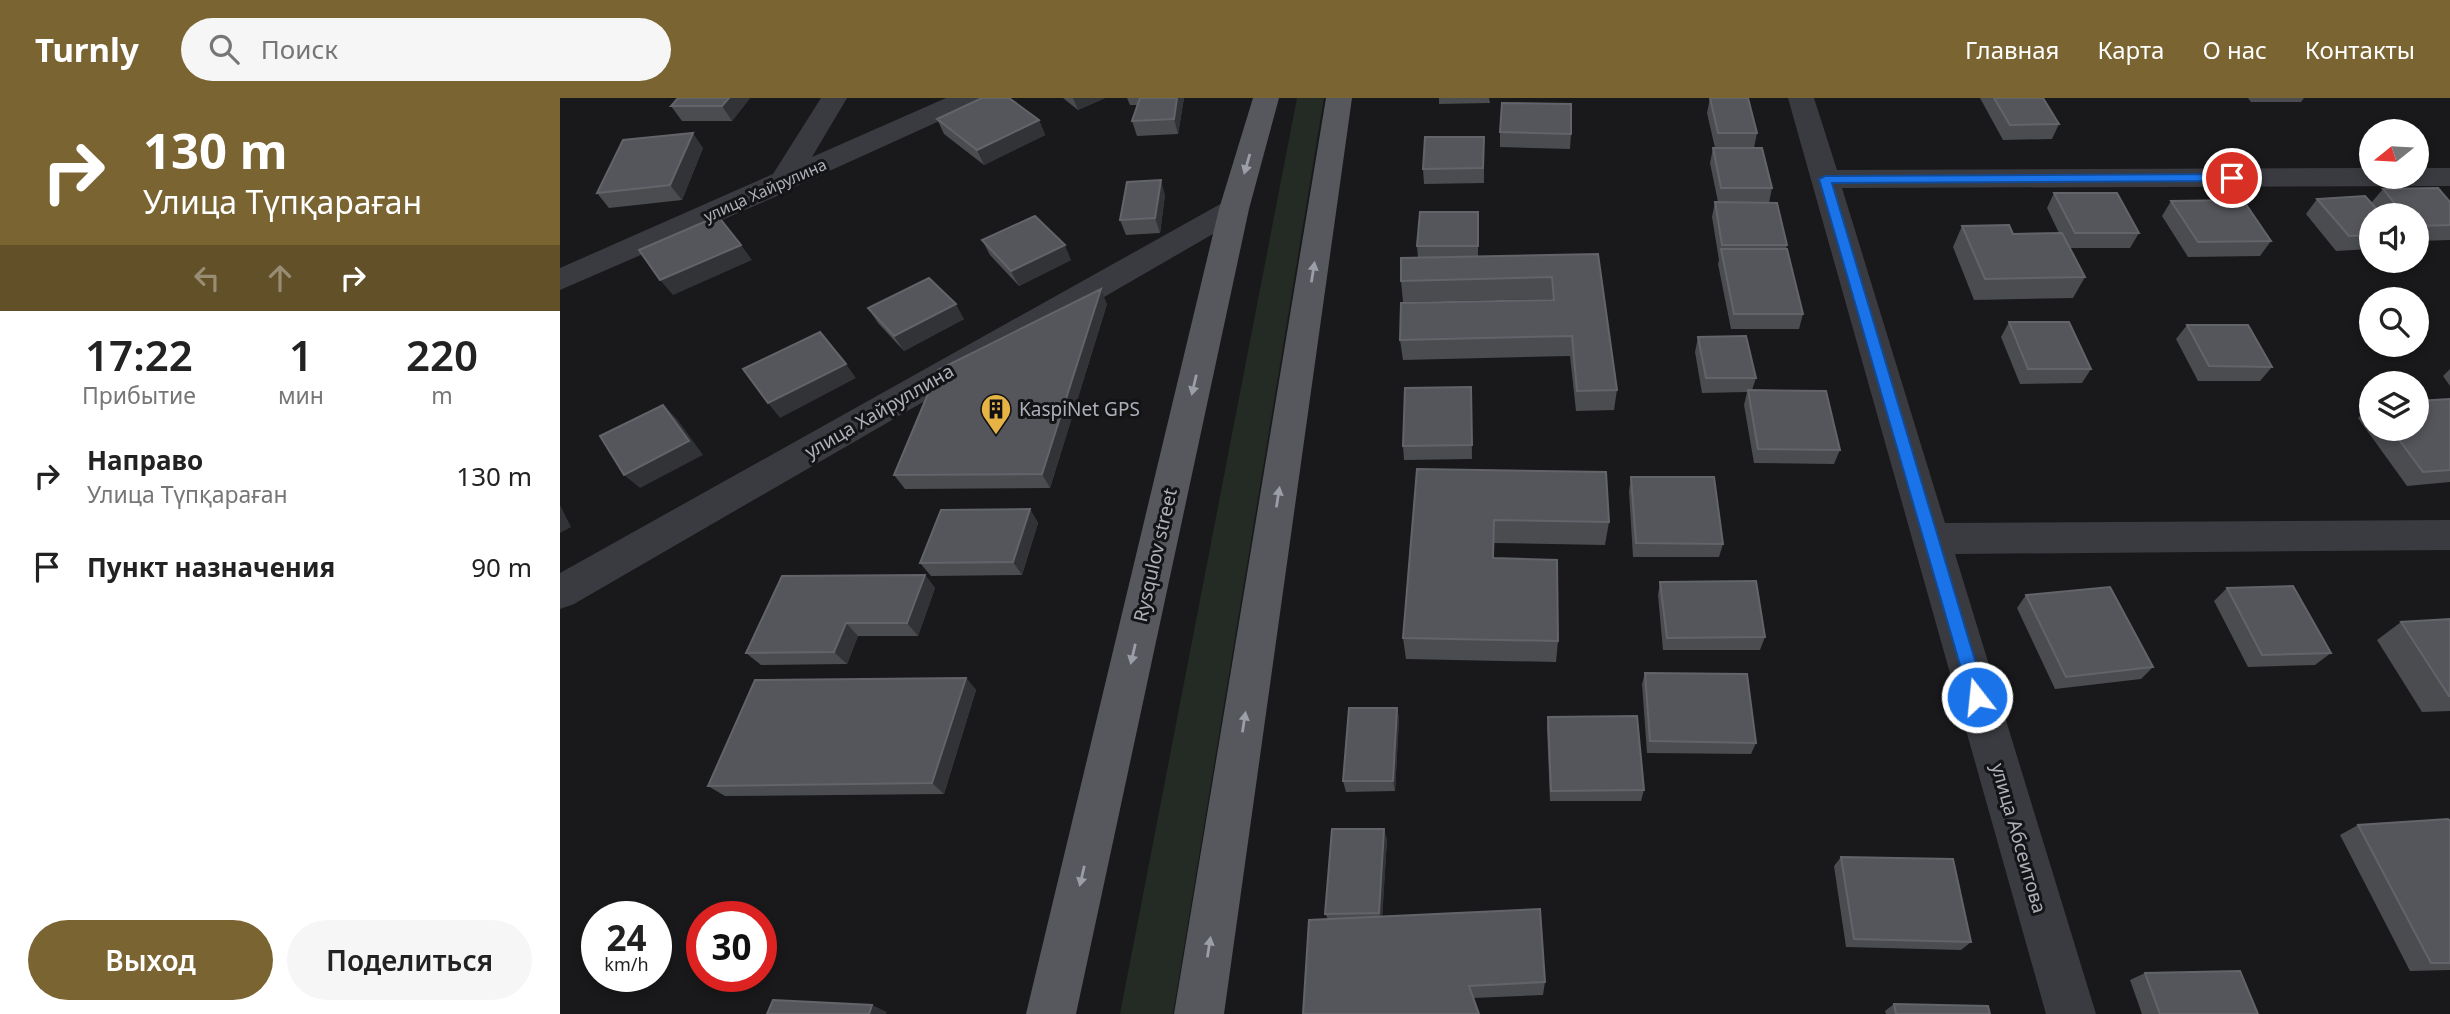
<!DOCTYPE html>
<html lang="ru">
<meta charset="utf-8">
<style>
:root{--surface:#fff;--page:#f6f6f6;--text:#222;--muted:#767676;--accent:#7a6432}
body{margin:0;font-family:"Noto Sans",sans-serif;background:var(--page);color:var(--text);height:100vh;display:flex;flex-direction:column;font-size:26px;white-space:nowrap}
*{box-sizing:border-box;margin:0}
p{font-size:23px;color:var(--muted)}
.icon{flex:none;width:38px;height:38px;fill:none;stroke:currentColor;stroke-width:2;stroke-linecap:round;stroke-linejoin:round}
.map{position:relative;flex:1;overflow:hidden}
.sheet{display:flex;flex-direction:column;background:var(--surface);width:560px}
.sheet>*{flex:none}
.hud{background:#7a6432;color:#fff;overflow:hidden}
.needle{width:46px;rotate:252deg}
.buttons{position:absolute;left:1799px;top:21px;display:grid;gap:14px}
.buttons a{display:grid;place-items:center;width:70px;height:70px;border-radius:50%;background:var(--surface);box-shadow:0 4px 10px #0003;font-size:35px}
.speed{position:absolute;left:21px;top:803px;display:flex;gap:14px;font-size:35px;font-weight:700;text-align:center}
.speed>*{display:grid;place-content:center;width:91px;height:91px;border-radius:50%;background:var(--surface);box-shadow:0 4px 10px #0003;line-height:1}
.speed small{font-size:18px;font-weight:400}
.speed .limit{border:10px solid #d22;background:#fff;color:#111}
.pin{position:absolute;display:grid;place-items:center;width:60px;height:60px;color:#fff;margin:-30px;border:4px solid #fff;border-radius:50%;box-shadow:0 2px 7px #0007}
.me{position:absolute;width:77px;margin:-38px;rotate:344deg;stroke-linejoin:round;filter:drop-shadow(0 0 5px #0008)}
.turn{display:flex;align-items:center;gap:24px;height:147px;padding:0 28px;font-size:32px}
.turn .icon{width:91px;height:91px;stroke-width:2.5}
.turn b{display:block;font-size:49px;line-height:60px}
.lanes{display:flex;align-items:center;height:66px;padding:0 28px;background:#0003;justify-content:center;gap:35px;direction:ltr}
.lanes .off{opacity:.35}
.eta{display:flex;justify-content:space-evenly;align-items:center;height:119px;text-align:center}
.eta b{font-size:42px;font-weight:600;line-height:49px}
.cta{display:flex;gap:14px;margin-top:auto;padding:14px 28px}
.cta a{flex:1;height:80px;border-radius:42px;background:var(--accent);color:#fff;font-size:28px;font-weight:600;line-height:80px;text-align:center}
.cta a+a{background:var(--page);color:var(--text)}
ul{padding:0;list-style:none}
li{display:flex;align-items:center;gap:21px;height:91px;padding:0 28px}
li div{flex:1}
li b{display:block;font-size:26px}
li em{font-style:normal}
header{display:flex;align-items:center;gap:42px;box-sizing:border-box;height:98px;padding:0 35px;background:var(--accent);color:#fff}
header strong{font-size:33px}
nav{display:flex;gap:38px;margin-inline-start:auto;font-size:24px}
.search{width:490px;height:63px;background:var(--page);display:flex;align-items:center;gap:18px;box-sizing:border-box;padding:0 24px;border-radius:38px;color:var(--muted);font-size:26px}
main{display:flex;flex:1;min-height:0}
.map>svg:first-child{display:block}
.green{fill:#232b24}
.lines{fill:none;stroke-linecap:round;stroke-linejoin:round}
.street{fill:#3a3b40;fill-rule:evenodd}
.primary{fill:#56585e;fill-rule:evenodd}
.wall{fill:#4a4c50}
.shaded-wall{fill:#323336}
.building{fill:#55565b;stroke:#62646a;stroke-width:2}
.oneway{fill:#9b9ea7}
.route{fill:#1a73e8;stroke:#114b97;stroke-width:2}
.labels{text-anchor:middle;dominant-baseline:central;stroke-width:6;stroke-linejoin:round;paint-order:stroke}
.far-street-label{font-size:16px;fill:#acb0b9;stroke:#141416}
.poi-label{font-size:19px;fill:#acb0b9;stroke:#141416;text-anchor:start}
.street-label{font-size:19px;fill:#acb0b9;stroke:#141416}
</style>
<header>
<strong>Turnly</strong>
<div class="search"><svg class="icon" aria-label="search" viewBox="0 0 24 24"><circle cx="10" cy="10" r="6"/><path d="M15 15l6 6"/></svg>Поиск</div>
<nav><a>Главная</a><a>Карта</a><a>О нас</a><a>Контакты</a></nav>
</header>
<main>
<section class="sheet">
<div class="hud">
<div class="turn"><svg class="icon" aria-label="right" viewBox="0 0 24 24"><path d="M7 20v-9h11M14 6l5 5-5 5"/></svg><div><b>130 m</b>Улица Түпқараған</div></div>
<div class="lanes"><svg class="icon off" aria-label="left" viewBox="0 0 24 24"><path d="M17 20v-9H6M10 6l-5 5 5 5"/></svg><svg class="icon off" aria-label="ahead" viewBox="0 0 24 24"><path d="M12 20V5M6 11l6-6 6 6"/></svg><svg class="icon" aria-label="right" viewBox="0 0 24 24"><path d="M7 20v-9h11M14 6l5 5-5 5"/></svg></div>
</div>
<div class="eta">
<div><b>17:22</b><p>Прибытие</p></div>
<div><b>1</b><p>мин</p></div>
<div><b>220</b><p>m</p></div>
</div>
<ul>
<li><svg class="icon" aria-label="right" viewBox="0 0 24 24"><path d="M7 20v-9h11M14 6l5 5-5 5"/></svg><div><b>Направо</b><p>Улица Түпқараған</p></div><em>130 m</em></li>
<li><svg class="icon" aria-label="arrive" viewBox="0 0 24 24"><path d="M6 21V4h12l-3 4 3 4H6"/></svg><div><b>Пункт назначения</b></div><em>90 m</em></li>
</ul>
<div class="cta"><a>Выход</a><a>Поделиться</a></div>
</section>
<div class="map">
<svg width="1890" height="916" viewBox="0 0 1890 916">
<rect width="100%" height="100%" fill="#19191b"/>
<!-- green -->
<path class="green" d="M737 0H764L613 916H560Z"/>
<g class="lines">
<!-- street -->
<path class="street" d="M261 0H287L252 59 386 0H421L417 6 234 89 231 92 0 192V170L213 76Z
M1228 0H1254L1277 72 1811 70V79H1857V70H1890V88L1282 90 1385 425 1890 422V452L1395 456 1536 916H1486Z
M674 102 684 104 689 111 684 118 14 506 0 511V475L664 104Z"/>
<!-- primary -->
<path class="primary" d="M693 0H719L689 111 516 916H466L659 111Z
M766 0H792L664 916H614Z"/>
</g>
<!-- wall -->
<path class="wall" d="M190 0 172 23H122L111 8Z
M503 0H545L518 12Z
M567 0H624L618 36 577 38 572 23 578 7H570Z
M879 0H929L930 5 879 6Z
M1150 0 1197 35 1194 50H1155L1147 15Z
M1420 0H1483L1499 26 1492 41 1443 42Z
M1688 0H1744L1741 4H1691Z
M377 21 479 22 485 37 424 67 384 36Z
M940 34 1011 36 1010 51 940 49Z
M924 39V85L864 86 863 71Z
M143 50 122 102 49 110 37 95Z
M1153 50 1212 90 1209 105 1227 147 1226 151 1243 216 1239 231H1171L1158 166 1159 162 1152 119 1155 104H1158L1150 65Z
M1823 91 1890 104V142L1857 143V117H1811V151L1776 153 1746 116 1757 101 1811 105Z
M1494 95 1579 135 1570 150H1510L1525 179 1513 200 1414 202 1393 149 1402 128 1453 136 1499 135 1487 110Z
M605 97 600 135 566 137 560 122Z
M1611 103 1711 143 1700 158 1628 159 1602 118Z
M918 114V158L1038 156 1057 292 1054 312 1016 313 1010 258 843 262 840 242 991 202V201L843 204 841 183 858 160 857 148Z
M422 142 511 162 459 188 430 157Z
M547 206 490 390 345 391 334 377Z
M308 210 404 221 344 253 318 225Z
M1449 224 1531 271 1522 285 1460 286 1441 239Z
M1627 227 1712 269 1700 283H1638L1616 241Z
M1138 239 1196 280 1192 292 1280 352 1274 366 1194 365 1184 307 1187 294 1142 295 1135 254Z
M1890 271V288L1883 278Z
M911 289 912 361 844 362 843 348Z
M1890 301V384L1847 388 1798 320 1811 306V331H1857Z
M857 371 1049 424 1045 447 934 445V460L998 543 996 564 846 561 843 540Z
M1071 379 1163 446 1159 459H1073L1069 393Z
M470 411 478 425 462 477 371 478 360 465Z
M365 477 375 490 358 538H298L287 566 201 567 186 555Z
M1100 484 1205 539 1200 552H1103L1098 497Z
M1667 490 1771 555 1755 567 1688 569 1654 503Z
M1466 497 1593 569 1581 581 1495 591 1457 510Z
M1890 521V613L1862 614 1817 542 1841 524Z
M1085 575 1196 645 1191 656 1087 655 1082 586Z
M406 580 416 592 384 696 165 698 148 688Z
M837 610 839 621 835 693 786 694 783 683Z
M988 619 1084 692 1081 703H990L987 630Z
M1890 723V872L1850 873 1780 737 1798 727Z
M827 741 822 818 985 884 983 897 913 900 768 821 765 816Z
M1281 759 1411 844 1401 852 1286 849 1274 768Z
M1585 875 1698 916H1582L1570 882Z
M1334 906 1430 916H1326L1325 913Z"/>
<!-- shaded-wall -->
<path class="shaded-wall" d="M169 0H190L172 23 162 8Z
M513 0H545L518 12Z
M617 0H624L618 36 614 21Z
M479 22 485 37 424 67 417 52Z
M133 35 143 50 122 102 110 87Z
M601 82 605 97 600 135 595 120Z
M181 147 192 162 113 197 100 182Z
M505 147 511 162 459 188 451 173Z
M541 191 547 206 490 390 482 376Z
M396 206 404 221 344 253 334 238Z
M286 266 296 280 220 320 208 305Z
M103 307 117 321 143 357 80 390 64 377Z
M0 407 11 429 0 435Z
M470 411 478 425 462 477 453 464Z
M365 477 375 490 358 538 347 525Z
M286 525 298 538 287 566 274 554Z
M406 580 416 592 384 696 372 685Z
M837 610 839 621 835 693 833 683Z
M824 731 827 741 822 824 819 815Z
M312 907 327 914 326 916H309Z"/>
<!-- building -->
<path class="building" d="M118 0H169L162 8H111Z
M422 0H449L479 22 417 52 377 21Z
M580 0H617L614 21 572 23Z
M1150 0H1188L1197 35H1158Z
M1434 0H1483L1499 26 1450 27Z
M942 5 1011 6V36L940 34Z
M133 35 110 87 37 95 63 42Z
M865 39H924L923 70 863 71Z
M1153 50H1202L1212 90H1161Z
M601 82 595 120 560 122 567 84Z
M1878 90 1890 104V127L1857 128V117H1844L1823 91Z
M1494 95H1557L1579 135H1515Z
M1805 98 1822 117H1811V137L1789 138 1757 101Z
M1683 102 1711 143 1638 144 1611 103Z
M1155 104 1217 105 1227 147H1162Z
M860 114H918V148H857Z
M158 118 181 147 100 182 79 152Z
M475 118 505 147 451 173 422 142Z
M1449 127 1453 136 1502 135 1525 179 1425 181 1402 128Z
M1161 151H1227L1243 216H1174Z
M1038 156 1057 292 1017 293 1012 238 840 242 841 205 994 202 992 179 841 183V160Z
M369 180 396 206 334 238 308 210Z
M541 191 482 376 334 377 378 272Z
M1449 224H1509L1531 271H1468Z
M1627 227H1688L1712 269 1649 268Z
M260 234 286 266 208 305 183 271Z
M1186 238 1196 280H1146L1138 239Z
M911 289 912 347 843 348 845 290Z
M1188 292 1266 293 1280 352 1198 351Z
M1890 301V372L1863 374 1831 331H1857V303Z
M103 307 129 343 64 377 40 338Z
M857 371 1046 374 1049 424 934 422 933 460 997 462 998 543 843 540Z
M1071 379H1154L1163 446 1076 445Z
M470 411 453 464 360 465 381 412Z
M365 477 347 525H286L274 554 186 555 222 478Z
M1196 483 1205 539 1107 540 1100 484Z
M1733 488 1771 555 1702 557 1667 490Z
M1550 489 1593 569 1506 579 1466 497Z
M1890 521V598H1889L1841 524Z
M1085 575 1187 576 1196 645 1090 643Z
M406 580 372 685 148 688 195 582Z
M789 610H837L833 683H783Z
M1077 618 1084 692 991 693 988 619Z
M1888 721 1890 723V865H1871L1798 727Z
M772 731H824L819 815 765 816Z
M1281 759 1393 761 1411 844 1294 841Z
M980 811 985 884 909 888 919 916H743L749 822Z
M1680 873 1698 916H1600L1585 875Z
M213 902 312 907 309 916H207Z
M1334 906 1428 908 1430 916H1336Z"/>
<!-- one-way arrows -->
<defs><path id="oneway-solid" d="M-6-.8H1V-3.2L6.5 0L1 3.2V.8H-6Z" transform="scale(1.75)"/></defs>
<g class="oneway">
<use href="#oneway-solid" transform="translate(687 66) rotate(106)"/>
<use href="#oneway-solid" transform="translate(753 174) rotate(-81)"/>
<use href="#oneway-solid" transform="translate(634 287) rotate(103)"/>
<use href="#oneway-solid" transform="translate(718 399) rotate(-81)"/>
<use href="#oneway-solid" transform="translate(573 556) rotate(103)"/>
<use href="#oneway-solid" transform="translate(684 624) rotate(-81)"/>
<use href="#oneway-solid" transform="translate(522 778) rotate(103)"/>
<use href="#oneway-solid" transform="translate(649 849) rotate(-81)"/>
</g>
<!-- route -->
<path class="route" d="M1672 76 1677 77V83L1272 85 1426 599 1423 605 1417 607 1411 605 1259 81 1265 78Z"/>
<!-- icons -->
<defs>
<g id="building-pin" transform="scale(1.575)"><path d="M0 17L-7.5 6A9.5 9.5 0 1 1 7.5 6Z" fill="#e6b445" stroke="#141416"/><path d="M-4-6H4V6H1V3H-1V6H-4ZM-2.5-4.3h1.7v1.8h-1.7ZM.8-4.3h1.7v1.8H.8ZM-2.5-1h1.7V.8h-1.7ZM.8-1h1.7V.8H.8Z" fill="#111"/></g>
</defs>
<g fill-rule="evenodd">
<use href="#building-pin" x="436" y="311"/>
</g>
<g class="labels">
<!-- far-street labels -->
<g class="far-street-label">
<text transform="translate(205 92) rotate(-24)">улица Хайрулина</text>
</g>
<!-- poi labels -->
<g class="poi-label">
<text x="459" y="311">KaspiNet GPS</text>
</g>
<!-- street labels -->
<g class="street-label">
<text transform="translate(319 313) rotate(-30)">улица Хайруллина</text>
<text transform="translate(595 457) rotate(-77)">Rysqulov street</text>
<text transform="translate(1459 740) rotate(74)">улица Абсеитова</text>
</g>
</g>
</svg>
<div class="buttons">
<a><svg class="needle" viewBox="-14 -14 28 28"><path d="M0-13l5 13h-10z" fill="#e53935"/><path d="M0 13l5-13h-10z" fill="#767676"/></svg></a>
<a><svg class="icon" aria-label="sound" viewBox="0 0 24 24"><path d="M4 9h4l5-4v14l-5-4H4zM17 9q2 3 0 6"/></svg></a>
<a><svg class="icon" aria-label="search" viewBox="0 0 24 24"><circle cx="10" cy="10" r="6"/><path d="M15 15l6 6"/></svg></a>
<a><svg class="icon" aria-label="layers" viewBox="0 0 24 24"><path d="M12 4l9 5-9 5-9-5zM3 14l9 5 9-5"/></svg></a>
</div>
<div class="speed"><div>24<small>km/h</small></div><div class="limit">30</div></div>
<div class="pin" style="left:1672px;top:80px;background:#d93025"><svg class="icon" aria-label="arrive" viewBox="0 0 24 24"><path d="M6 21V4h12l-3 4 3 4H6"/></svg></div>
<svg class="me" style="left:1417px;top:599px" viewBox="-20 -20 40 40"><circle r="17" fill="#1a73e8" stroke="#fff" stroke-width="3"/><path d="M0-11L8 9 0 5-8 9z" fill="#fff"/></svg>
</div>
</main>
